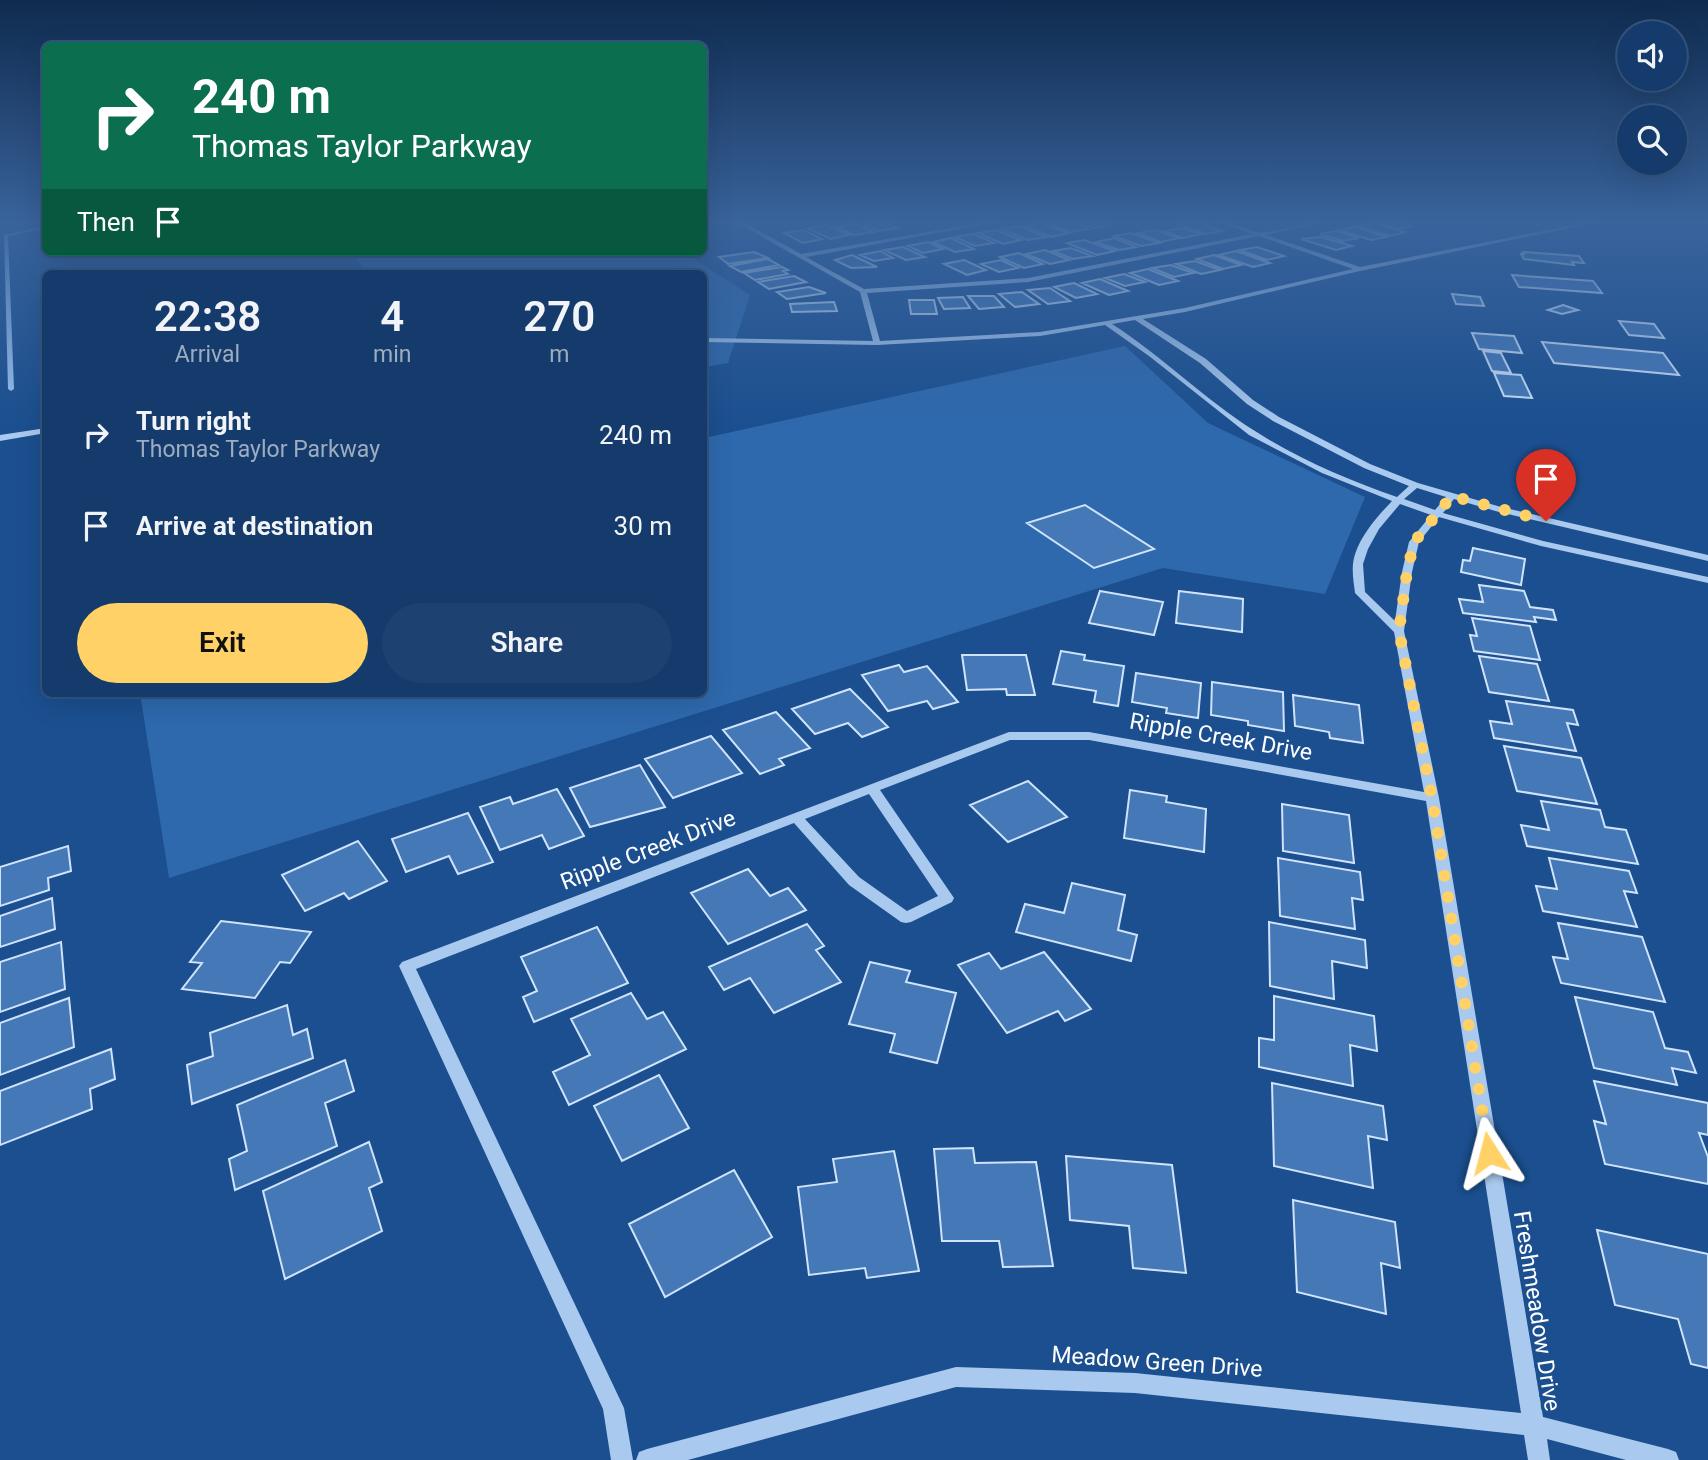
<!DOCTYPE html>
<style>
:root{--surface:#143b6b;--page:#1d4271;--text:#f1f3f6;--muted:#9dadc1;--line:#33557e;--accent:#ffd166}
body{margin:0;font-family:Roboto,sans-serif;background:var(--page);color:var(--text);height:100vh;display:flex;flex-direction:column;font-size:26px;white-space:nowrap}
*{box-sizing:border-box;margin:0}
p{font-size:23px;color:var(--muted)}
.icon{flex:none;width:38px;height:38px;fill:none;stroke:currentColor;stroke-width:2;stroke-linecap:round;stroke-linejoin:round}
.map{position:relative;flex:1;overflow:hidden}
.sheet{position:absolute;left:42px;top:270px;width:665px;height:427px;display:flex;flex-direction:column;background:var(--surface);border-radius:10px;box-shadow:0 7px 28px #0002,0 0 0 2px var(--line)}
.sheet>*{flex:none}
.hud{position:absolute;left:42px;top:42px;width:665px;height:214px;border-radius:10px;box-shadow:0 7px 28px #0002,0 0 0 2px var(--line);background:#0b6e4f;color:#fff;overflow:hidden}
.tools{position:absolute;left:1617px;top:21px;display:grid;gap:14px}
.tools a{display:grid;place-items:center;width:70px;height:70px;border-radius:50%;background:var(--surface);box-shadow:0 7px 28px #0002,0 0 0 2px var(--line);font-size:35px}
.pin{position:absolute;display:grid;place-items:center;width:60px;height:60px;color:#fff;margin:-72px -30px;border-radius:50% 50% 50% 0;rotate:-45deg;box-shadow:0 0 7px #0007}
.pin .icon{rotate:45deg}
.me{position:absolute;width:77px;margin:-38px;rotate:351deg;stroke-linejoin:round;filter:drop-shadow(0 0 5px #0008)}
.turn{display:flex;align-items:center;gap:24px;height:147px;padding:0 35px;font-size:32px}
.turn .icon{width:91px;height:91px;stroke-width:2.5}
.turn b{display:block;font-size:49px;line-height:60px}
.then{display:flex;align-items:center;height:66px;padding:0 35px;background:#0003;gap:14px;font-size:26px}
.eta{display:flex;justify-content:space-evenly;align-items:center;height:119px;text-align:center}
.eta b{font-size:42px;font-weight:600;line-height:49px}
.primary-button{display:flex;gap:14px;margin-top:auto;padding:14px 35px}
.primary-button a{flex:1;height:80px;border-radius:42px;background:var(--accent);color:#111;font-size:28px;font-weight:600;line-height:80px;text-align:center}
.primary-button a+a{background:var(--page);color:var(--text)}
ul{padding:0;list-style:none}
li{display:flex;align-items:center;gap:21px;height:91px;padding:0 35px}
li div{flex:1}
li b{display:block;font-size:26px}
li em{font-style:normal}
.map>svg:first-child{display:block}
.green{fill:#2e69ad}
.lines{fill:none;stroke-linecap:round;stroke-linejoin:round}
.stream{fill:#9cc4f0;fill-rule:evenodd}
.building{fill:#4478b7;stroke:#cfe3fa;stroke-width:2}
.minor{fill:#a9c9ee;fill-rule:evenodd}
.route{stroke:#ffd166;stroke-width:12;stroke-dasharray:0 21.6}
.labels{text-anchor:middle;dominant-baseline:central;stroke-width:7;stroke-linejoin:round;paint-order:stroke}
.near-street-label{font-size:23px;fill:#fff;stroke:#1b4f8f}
</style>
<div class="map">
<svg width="1708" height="1460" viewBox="0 0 1708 1460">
<rect width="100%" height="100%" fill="#1b4f8f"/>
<!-- green -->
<path class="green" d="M350 252H683L750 295 728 363 704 367V273H368Z
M1125 346 1208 423 1365 497 1325 594 1163 568 169 878 140 693H704V438Z"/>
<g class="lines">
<!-- stream -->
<path class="stream" d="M46 226V228L8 236 14 389 11 391 8 389 4 235Z"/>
</g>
<!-- building -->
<path class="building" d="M884 222 897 228 878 231 864 225Z
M1046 222H1071L1089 229 1071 232Z
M1077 222H1103L1111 225 1095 228Z
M1196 222 1222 231 1206 234 1177 224Z
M1401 222 1414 226 1399 229 1377 223Z
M1041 223 1069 233 1052 237 1024 226Z
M1374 223 1405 232 1390 236 1359 227Z
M856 224 873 232 854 235 837 227Z
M827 225 849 235 830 239 808 228Z
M1013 227H1022L1046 237 1028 240 1001 229Z
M1355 227 1386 237 1371 240 1340 230Z
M1181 228 1201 234 1183 238 1164 231Z
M804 230 822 239 803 243 784 233Z
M996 230 1021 240 1003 244 978 233Z
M1155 230 1179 238 1161 242 1138 233Z
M1336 231 1359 238 1343 241 1320 234Z
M1131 233 1159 243 1141 246 1114 236Z
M974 234 994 243 975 246 955 237Z
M1321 237 1352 246 1336 250 1301 239Z
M951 238 974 249 955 252 933 242Z
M1114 238 1136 247 1119 250 1096 242Z
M1084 240 1115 251 1097 255 1067 243Z
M928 242 943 249 923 253 908 246Z
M903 247 925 257 906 260 884 250Z
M1257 247 1284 256 1267 260 1240 250Z
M1071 248 1092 256 1073 259 1053 251Z
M1045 250 1069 260 1050 264 1026 254Z
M880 251 893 258 874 261 860 255Z
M1236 251 1270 263 1253 267 1219 255Z
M754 252 768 258 728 264 719 257Z
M1523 252 1579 256 1584 263 1572 262 1574 265 1524 259 1521 254H1524Z
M1019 253 1043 264 1024 268 1000 257Z
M852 255 877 267 851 268 835 260Z
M1214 255 1241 265 1223 269 1197 259Z
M768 259 779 265 741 272 730 266Z
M964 260 986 270 967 275 944 264Z
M1001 260 1018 268 999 272 981 264Z
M1195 261 1220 270 1201 274 1176 264Z
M1171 265 1193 273 1174 277 1152 268Z
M782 267 788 270 783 271 788 274 755 280 744 273Z
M1148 269 1178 281 1159 285 1130 273Z
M1124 274 1145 282 1125 286 1105 278Z
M1512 275 1593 281 1602 293 1519 287Z
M794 276 806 282 769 289 758 282Z
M1100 279 1128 291 1109 295 1082 283Z
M1074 283 1097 294 1076 298 1054 287Z
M809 287 826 293 787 299 777 292Z
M1050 288 1070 301 1048 304 1028 290Z
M1022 292 1039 304 1015 307 999 294Z
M1452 294 1480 297 1484 306 1456 304Z
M968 296H994L1004 307 979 309Z
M963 297 970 308 944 309 938 298Z
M909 300H934L937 314H911Z
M834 302 837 311 792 312 790 304Z
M1563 305 1578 310 1562 314 1548 310Z
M1619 321 1654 324 1664 338 1629 335Z
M1472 333 1514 336 1522 353 1479 349Z
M1542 342 1663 353 1679 375 1554 363Z
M1483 351 1501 353 1511 373 1492 371Z
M1494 373 1521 375 1532 398 1504 396Z
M1085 505 1154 549 1094 568 1027 523Z
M1473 548 1525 559 1521 585 1461 572 1463 560 1470 561Z
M1479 585 1524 591 1530 607 1553 610 1556 620 1534 617 1536 622 1463 613 1459 599 1483 602Z
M1100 591 1163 602 1154 635 1089 623Z
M1179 591 1243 599 1242 632 1176 623Z
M1472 618 1530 626 1540 660 1474 651 1470 635 1477 636Z
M1061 651 1085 655 1084 660 1124 666 1118 706 1094 702 1096 691 1053 684Z
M962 655H1026L1035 695H1007L1006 689 967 690Z
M1479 656 1537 664 1549 701 1489 692Z
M899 665 904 672 927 666 958 702 933 709 927 701 888 711 862 675Z
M1136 673 1201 683 1198 718 1166 713 1167 708 1132 702Z
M1212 682 1283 692 1284 731 1248 725V721L1211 715Z
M850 689 888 727 862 737 848 723 815 734 792 709Z
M1293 695 1359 705 1363 743 1330 738 1329 732 1295 726Z
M1506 701 1573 710 1578 725 1567 723 1576 751 1494 738 1490 721 1512 724Z
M776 712 810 748 779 759 784 765 760 774 723 730Z
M711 736 742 773 673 798 645 759Z
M1504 746 1581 758 1597 804 1517 791Z
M640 765 665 807 590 827 570 788Z
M1028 781 1067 817 1008 842 970 805Z
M557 789 584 836 549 849 542 835 500 850 480 807 510 797 513 804Z
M1130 790 1167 796 1166 802 1206 809 1204 852 1124 838Z
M1541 801 1600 810 1605 827 1626 830 1638 864 1527 846 1521 825 1549 830Z
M1282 804 1349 815 1354 863 1283 851Z
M468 813 493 862 458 874 449 856 406 872 392 839Z
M358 841 387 881 349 899 344 893 305 911 282 875Z
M68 846 71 871 48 878 49 890 0 906V867Z
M1278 858 1360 872 1363 900 1352 898 1355 929 1280 916Z
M1549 858 1629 871 1637 893 1624 891 1637 927 1543 911 1536 886 1557 889Z
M748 869 770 896 788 888 806 910 728 944 691 893Z
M1072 883 1125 895 1118 930 1137 935 1131 961 1016 932 1025 904 1064 913Z
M52 898 55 929 0 947V916Z
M221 921 311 932 290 963 280 962 255 998 182 989 202 963 190 962Z
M1269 922 1365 940 1367 968 1332 961 1334 999 1270 986Z
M1558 923 1642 937 1665 1002 1561 983 1553 957 1568 959Z
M807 924 824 946 816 950 841 982 774 1013 750 978 724 990 709 967Z
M597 927 628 983 534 1022 523 997 537 991 521 957Z
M61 942 65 989 0 1012V962Z
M1044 952 1091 1009 1065 1021 1058 1011 1007 1033 958 965 989 953 1001 969Z
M870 962 910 971 906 982 956 993 937 1063 890 1052 895 1034 849 1024Z
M631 993 647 1019 663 1012 686 1049 569 1105 553 1072 590 1055 571 1019Z
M1274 996 1374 1016 1377 1051 1350 1045 1353 1086 1259 1067V1038L1274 1040Z
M1575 997 1653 1012 1665 1048 1688 1052 1696 1073 1672 1068 1677 1085 1594 1068Z
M69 998 74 1047 0 1075V1023Z
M287 1005 293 1035 307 1029 313 1058 192 1104 187 1065 213 1056 210 1033Z
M111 1049 115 1079 90 1089 92 1109 0 1145V1091Z
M345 1060 354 1091 325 1103 337 1146 235 1190 229 1159 247 1151 237 1105Z
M659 1075 689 1128 622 1161 594 1106Z
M1594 1081 1708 1103V1135L1699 1133 1708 1157V1184L1605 1164 1594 1121 1606 1124Z
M1272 1083 1383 1106 1387 1140 1368 1136 1373 1188 1274 1166Z
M369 1142 382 1182 369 1188 382 1231 285 1279 263 1191Z
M973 1148 975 1163 1036 1162 1053 1266 1003 1267 999 1241H942L934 1149Z
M894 1151 919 1271 867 1278 865 1268 809 1275 798 1187 837 1182 833 1159Z
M1066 1156 1172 1165 1186 1273 1133 1268 1129 1226 1070 1220Z
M734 1170 772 1237 665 1297 629 1224Z
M1293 1200 1395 1222 1400 1268 1381 1263 1386 1314 1297 1292Z
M1597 1230 1708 1254V1368L1691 1364 1678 1319 1615 1305Z"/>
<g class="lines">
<!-- minor -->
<path class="minor" d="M736 222H743L801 254 985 222H997L806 257 864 289 1028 278 1252 234 1220 222C1234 222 1245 230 1258 232 1273 234 1304 222 1324 222L1266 235 1360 267 1588 222H1599L1360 271 1185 312 1143 319 1206 359 1253 400 1279 417 1370 464 1418 483 1501 507 1708 555V561L1499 512 1454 499 1443 513 1543 541 1708 577V583L1541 546 1439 517 1419 542 1412 572 1404 631 1439 798 1543 1417 1668 1449 1676 1452 1679 1460H1626L1547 1439 1550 1460H1528L1524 1435 1135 1393 956 1387 688 1460H636L639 1452 647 1449 956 1367 1135 1373 1521 1413 1426 801 1089 740H1010L880 790 954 898 952 902 911 922 906 923 901 922 849 885 794 823 416 969 624 1408 633 1460H611L603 1409 399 966 402 962 1009 732H1089L1424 792 1394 632 1355 593C1354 584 1352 574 1353 564 1356 540 1376 518 1392 501L1322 473 1249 435 1149 356 1105 325 1040 336 877 345 704 342V338L873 341 860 292ZM1259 236 1353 269 1185 308 1040 332 880 341 867 293 1028 282ZM1135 320 1200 363 1247 404 1273 421 1364 468 1409 486 1397 497C1348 480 1298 459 1255 431 1204 399 1162 356 1112 324ZM1417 488 1446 497 1435 510 1404 499ZM1400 504 1431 515 1409 542 1402 572 1395 621 1365 592 1363 564 1368 549 1379 529ZM869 794 938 896 907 911 859 877 805 819Z
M46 428V433L0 441V435Z"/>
</g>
<!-- sky -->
<linearGradient id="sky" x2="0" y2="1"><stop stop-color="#0f2b4f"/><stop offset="0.52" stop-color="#39639b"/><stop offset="1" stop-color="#39639b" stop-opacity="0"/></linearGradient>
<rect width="1708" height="426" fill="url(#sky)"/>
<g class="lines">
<!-- route -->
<path class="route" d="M1489 1153 1432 798 1399 631 1407 572 1414 542 1452 496 1546 521"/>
</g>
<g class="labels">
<!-- near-street labels -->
<g class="near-street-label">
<text transform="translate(1221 737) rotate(10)">Ripple Creek Drive</text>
<text transform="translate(648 850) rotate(-21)">Ripple Creek Drive</text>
<text transform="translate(1537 1311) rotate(81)">Freshmeadow Drive</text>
<text transform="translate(1157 1362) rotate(4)">Meadow Green Drive</text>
</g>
</g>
</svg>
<div class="tools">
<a><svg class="icon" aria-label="sound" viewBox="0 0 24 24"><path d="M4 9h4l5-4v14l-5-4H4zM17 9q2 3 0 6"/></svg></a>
<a><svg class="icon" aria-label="search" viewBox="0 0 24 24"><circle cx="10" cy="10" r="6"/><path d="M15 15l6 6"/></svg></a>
</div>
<div class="pin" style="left:1546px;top:521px;background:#d93025"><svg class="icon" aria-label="arrive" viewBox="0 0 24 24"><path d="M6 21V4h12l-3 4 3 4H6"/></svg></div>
<svg class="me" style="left:1489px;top:1153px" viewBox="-20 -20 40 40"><path d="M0-17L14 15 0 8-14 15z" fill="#ffd166" stroke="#fff" stroke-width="4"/></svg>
<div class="hud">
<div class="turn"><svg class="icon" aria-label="right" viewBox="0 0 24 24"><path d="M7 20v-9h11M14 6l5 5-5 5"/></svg><div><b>240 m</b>Thomas Taylor Parkway</div></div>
<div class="then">Then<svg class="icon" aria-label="arrive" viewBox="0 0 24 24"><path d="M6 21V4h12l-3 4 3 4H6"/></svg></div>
</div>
<section class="sheet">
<div class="eta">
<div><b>22:38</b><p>Arrival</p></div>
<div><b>4</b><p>min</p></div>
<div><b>270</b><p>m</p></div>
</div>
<ul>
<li><svg class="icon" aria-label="right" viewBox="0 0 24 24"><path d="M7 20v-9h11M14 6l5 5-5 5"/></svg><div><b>Turn right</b><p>Thomas Taylor Parkway</p></div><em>240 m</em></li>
<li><svg class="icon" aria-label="arrive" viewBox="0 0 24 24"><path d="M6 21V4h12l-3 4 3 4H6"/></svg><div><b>Arrive at destination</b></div><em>30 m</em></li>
</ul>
<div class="primary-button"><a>Exit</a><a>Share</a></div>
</section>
</div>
